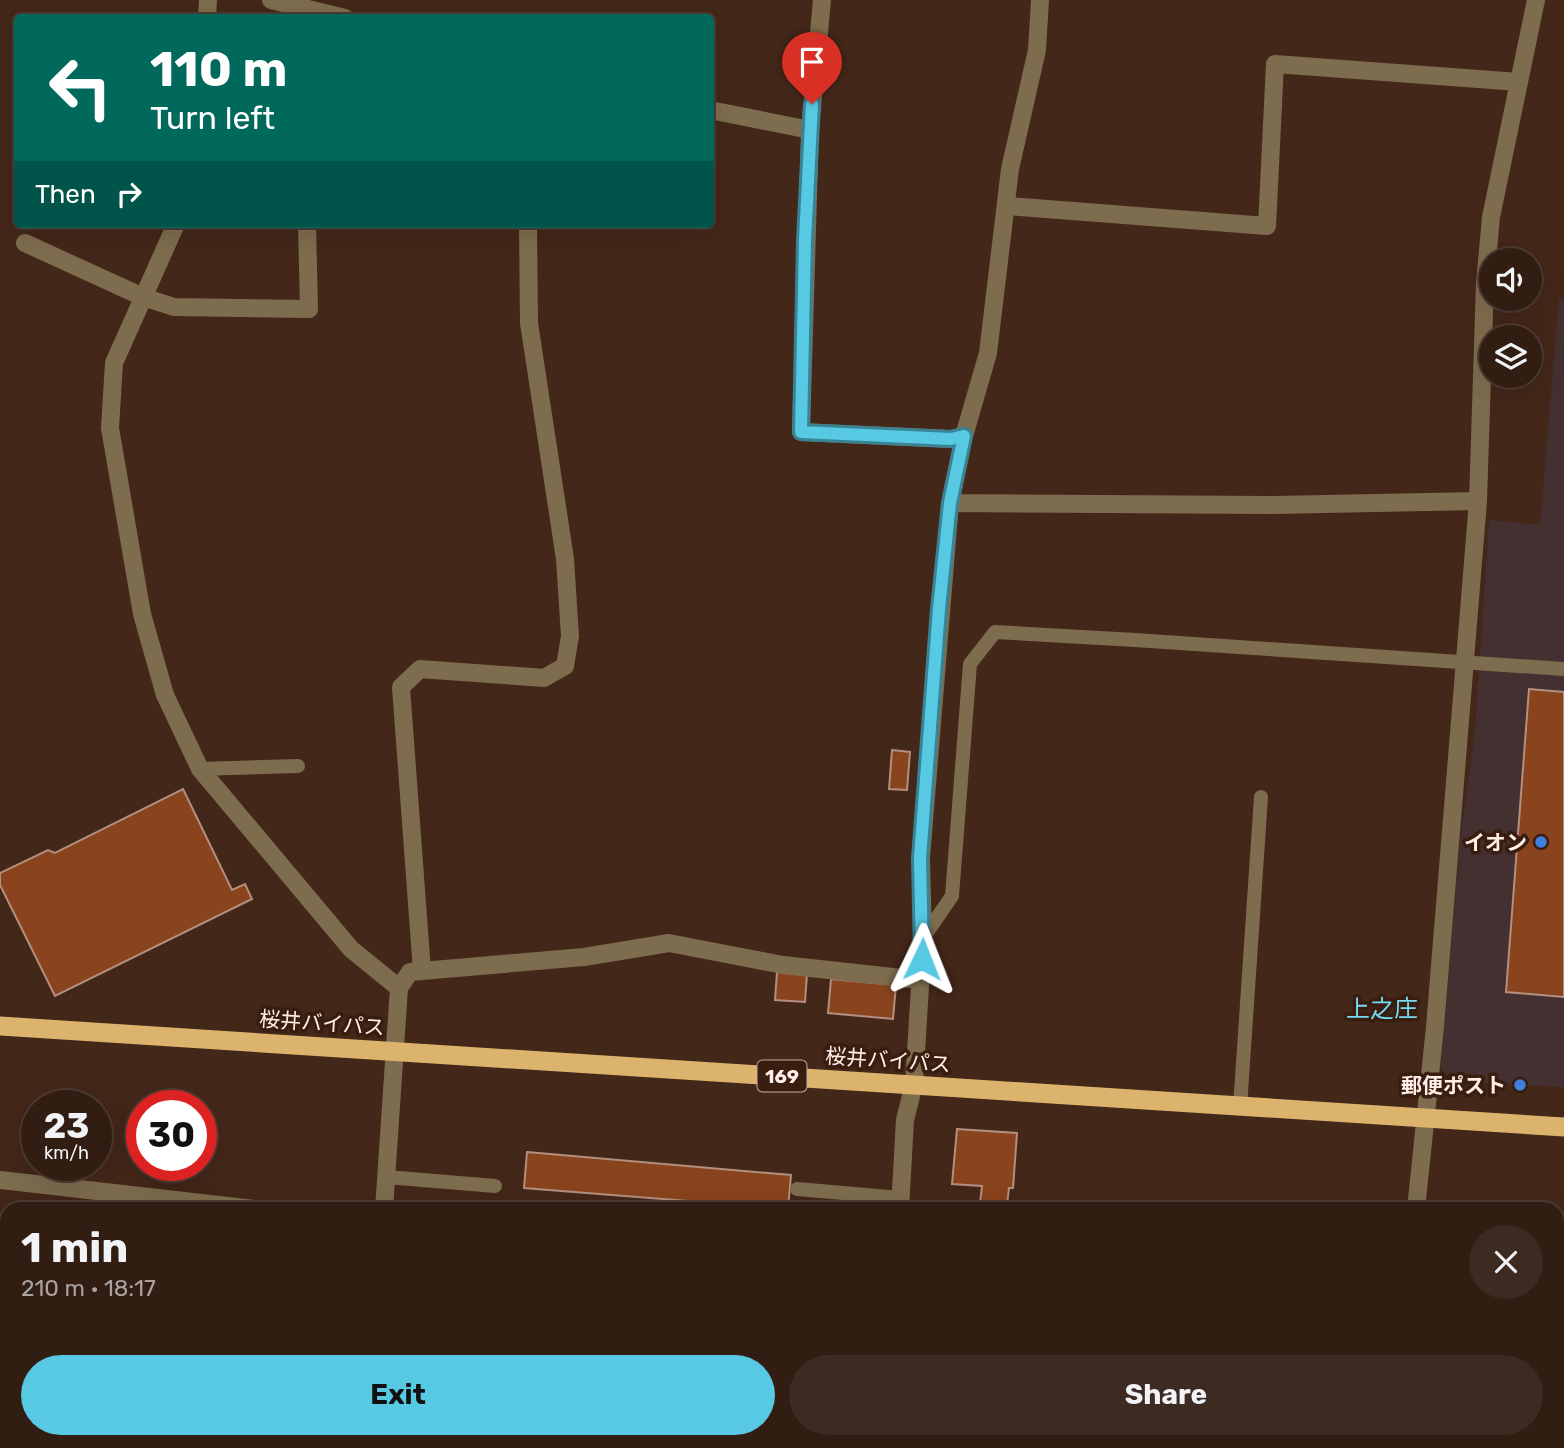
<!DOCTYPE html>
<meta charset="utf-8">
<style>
:root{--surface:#321d13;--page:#3d2a21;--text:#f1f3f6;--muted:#a8a2a0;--line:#4d3b33;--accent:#57c9e3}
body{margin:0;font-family:Rubik,"Noto Sans JP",sans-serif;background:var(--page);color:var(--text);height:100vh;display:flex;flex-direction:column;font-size:26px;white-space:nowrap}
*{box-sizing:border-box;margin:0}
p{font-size:23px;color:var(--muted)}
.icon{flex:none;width:38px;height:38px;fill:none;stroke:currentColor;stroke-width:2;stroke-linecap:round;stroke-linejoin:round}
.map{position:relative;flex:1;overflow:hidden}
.side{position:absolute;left:0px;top:1202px;width:1564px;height:247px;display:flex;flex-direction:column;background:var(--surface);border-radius:21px 21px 0 0;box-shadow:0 7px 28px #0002,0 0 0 2px var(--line)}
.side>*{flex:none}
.guide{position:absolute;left:14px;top:14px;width:700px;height:214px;border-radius:7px;box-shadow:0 7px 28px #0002,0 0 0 2px var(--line);background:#00695c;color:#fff;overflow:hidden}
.tools{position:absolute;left:1479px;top:248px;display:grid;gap:14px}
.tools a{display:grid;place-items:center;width:63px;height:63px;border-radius:50%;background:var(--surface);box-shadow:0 7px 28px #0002,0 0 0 2px var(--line);font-size:35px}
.speed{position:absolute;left:21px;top:1090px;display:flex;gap:14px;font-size:35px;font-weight:700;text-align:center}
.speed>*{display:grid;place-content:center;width:91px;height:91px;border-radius:50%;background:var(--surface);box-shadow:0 7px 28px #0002,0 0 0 2px var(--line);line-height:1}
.speed small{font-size:18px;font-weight:400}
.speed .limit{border:10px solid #d22;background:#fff;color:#111}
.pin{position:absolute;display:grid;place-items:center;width:60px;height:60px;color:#fff;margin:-72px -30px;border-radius:50% 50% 50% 0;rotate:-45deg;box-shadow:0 0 7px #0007}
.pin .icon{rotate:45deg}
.me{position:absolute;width:77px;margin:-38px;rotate:2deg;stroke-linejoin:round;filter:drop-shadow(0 0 5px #0008)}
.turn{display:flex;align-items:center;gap:24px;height:147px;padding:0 21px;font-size:32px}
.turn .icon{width:91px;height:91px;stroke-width:2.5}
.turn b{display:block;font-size:49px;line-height:60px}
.then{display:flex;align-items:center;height:66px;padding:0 21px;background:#0003;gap:14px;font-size:26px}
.round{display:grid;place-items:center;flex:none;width:74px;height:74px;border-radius:37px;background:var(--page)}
.summary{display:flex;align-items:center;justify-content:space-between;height:119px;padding:0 21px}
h1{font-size:42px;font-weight:700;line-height:52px}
.primary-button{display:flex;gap:14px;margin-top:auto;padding:14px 21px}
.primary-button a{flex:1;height:80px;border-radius:42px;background:var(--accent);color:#111;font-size:28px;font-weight:700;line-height:80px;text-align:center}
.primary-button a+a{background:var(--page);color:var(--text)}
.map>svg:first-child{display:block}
.commercial{fill:#453031}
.garden{fill:#245c3d}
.building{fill:#89431d;stroke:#b28f7e;stroke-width:2}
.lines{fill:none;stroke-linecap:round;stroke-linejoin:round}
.service{stroke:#7e6c4e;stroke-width:14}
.minor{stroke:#7e6c4e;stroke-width:18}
.trunk{stroke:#dcb36d;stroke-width:19}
.service-bridge{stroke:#7e6c4e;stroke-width:14}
.route-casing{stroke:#398394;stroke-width:18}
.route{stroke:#57c9e3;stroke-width:12}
.shop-dot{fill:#3f7fe0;stroke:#391d0f;stroke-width:2.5}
.labels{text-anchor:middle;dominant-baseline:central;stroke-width:7;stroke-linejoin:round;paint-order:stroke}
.shield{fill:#391d0f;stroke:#c3afa6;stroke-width:2}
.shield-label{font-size:19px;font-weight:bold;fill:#feeee7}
.poi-label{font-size:21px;font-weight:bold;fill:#feeee7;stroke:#391d0f;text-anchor:end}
.street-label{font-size:21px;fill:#feeee7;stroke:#391d0f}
.quarter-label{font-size:24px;fill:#75daf2;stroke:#391d0f}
</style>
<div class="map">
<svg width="1564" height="1448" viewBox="0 0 1564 1448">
<rect width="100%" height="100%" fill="#432719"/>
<!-- commercial -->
<path class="commercial" d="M1559 298 1564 299V1087L1452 1081 1441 1067 1460 841 1475 731 1489 520 1540 525Z"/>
<!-- garden -->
<path class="garden" d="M0 1340 7 1341V1442H36V1448H0Z"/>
<!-- building -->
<path class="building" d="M1529 689 1564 692V997L1506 992Z
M892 750 910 752 907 790 889 789Z
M183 789 232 890 245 884 252 899 55 996 0 885V873L48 850 55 853Z
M777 972 807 974 805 1002 775 1000Z
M831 979 896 985 893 1019 828 1013Z
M957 1129 1017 1133 1013 1188H1009L1007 1205 980 1203 982 1186 952 1184Z
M527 1152 791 1175 788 1209 524 1188Z
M69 1442H136L135 1448H69Z"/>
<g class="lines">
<!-- service -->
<path class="service" d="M200 769 298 766
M923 938 952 896 970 664 995 632 1135 640
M1240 1107 1261 797
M386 1177 495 1186
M797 1189 900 1198"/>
<!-- minor -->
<path class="minor" d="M271 0 345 18
M822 0 810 130 801 432 951 439 964 436
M207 18 208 0
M710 110 810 130
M1008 206 1267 226 1275 64 1519 82
M176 224 114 363 110 428 142 614 165 695 200 769 351 949 399 988 384 1209
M25 243 143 297 174 307 309 309 307 224
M950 503 1274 505 1478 501
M422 971 401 687 420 669 544 678 565 666 570 636 565 559 529 323 528 224
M399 988 410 972 584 957 669 943 783 965 920 980
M0 1180 254 1209
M900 1209 905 1120 914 1084 923 938 921 858 950 503 964 436 988 353 1010 169 1037 50 1040 0
M1416 1209 1435 1027 1478 501 1485 283 1491 217 1536 0
M1426 1442V1448
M351 1448V1442
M884 1448V1442
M1227 1448V1442"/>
<!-- trunk -->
<path class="trunk" d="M0 1026 1564 1127"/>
<!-- service-bridge -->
<path class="service-bridge" d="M1135 640 1564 669"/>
</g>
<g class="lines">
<!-- route casing -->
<g class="route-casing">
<path id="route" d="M812 104 805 240 801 432 951 439 964 436 950 503 939 609 920 858 922 959"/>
</g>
<!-- route -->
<use href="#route" class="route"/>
</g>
<!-- markers -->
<g class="shop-dot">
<circle cx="1541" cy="842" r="7"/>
<circle cx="1520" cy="1085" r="7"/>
</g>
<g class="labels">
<!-- shield labels -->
<rect class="shield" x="757.5" y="1060.5" width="49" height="31" rx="5"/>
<g class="shield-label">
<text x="782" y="1076">169</text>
</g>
<!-- poi labels -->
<g class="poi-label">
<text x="1527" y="842">イオン</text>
<text x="1506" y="1085">郵便ポスト</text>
</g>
<!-- street labels -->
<g class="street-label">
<text transform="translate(322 1023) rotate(4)">桜井バイパス</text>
<text transform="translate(888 1060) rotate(4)">桜井バイパス</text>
</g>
<!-- quarter labels -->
<g class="quarter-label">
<text x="1382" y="1009">上之庄</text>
</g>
</g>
</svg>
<div class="tools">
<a><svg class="icon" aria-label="sound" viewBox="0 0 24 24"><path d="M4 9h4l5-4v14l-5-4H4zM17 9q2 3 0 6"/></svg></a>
<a><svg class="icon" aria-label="layers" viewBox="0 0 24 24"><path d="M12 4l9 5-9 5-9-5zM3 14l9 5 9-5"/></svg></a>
</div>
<div class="speed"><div>23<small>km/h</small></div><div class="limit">30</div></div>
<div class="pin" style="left:812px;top:104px;background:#d93025"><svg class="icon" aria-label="arrive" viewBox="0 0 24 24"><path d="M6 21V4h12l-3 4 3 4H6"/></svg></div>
<svg class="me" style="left:922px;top:959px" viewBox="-20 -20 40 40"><path d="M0-17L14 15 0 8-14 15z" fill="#57c9e3" stroke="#fff" stroke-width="4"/></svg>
<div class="guide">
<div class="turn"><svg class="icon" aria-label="left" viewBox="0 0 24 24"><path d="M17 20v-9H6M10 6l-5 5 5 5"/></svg><div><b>110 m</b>Turn left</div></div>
<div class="then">Then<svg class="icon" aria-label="right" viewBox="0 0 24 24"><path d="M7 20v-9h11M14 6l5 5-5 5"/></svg></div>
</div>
<section class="side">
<div class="summary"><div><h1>1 min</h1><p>210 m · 18:17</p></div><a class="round"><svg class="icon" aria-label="close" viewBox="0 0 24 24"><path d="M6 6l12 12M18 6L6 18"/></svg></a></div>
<div class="primary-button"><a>Exit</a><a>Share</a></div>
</section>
</div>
